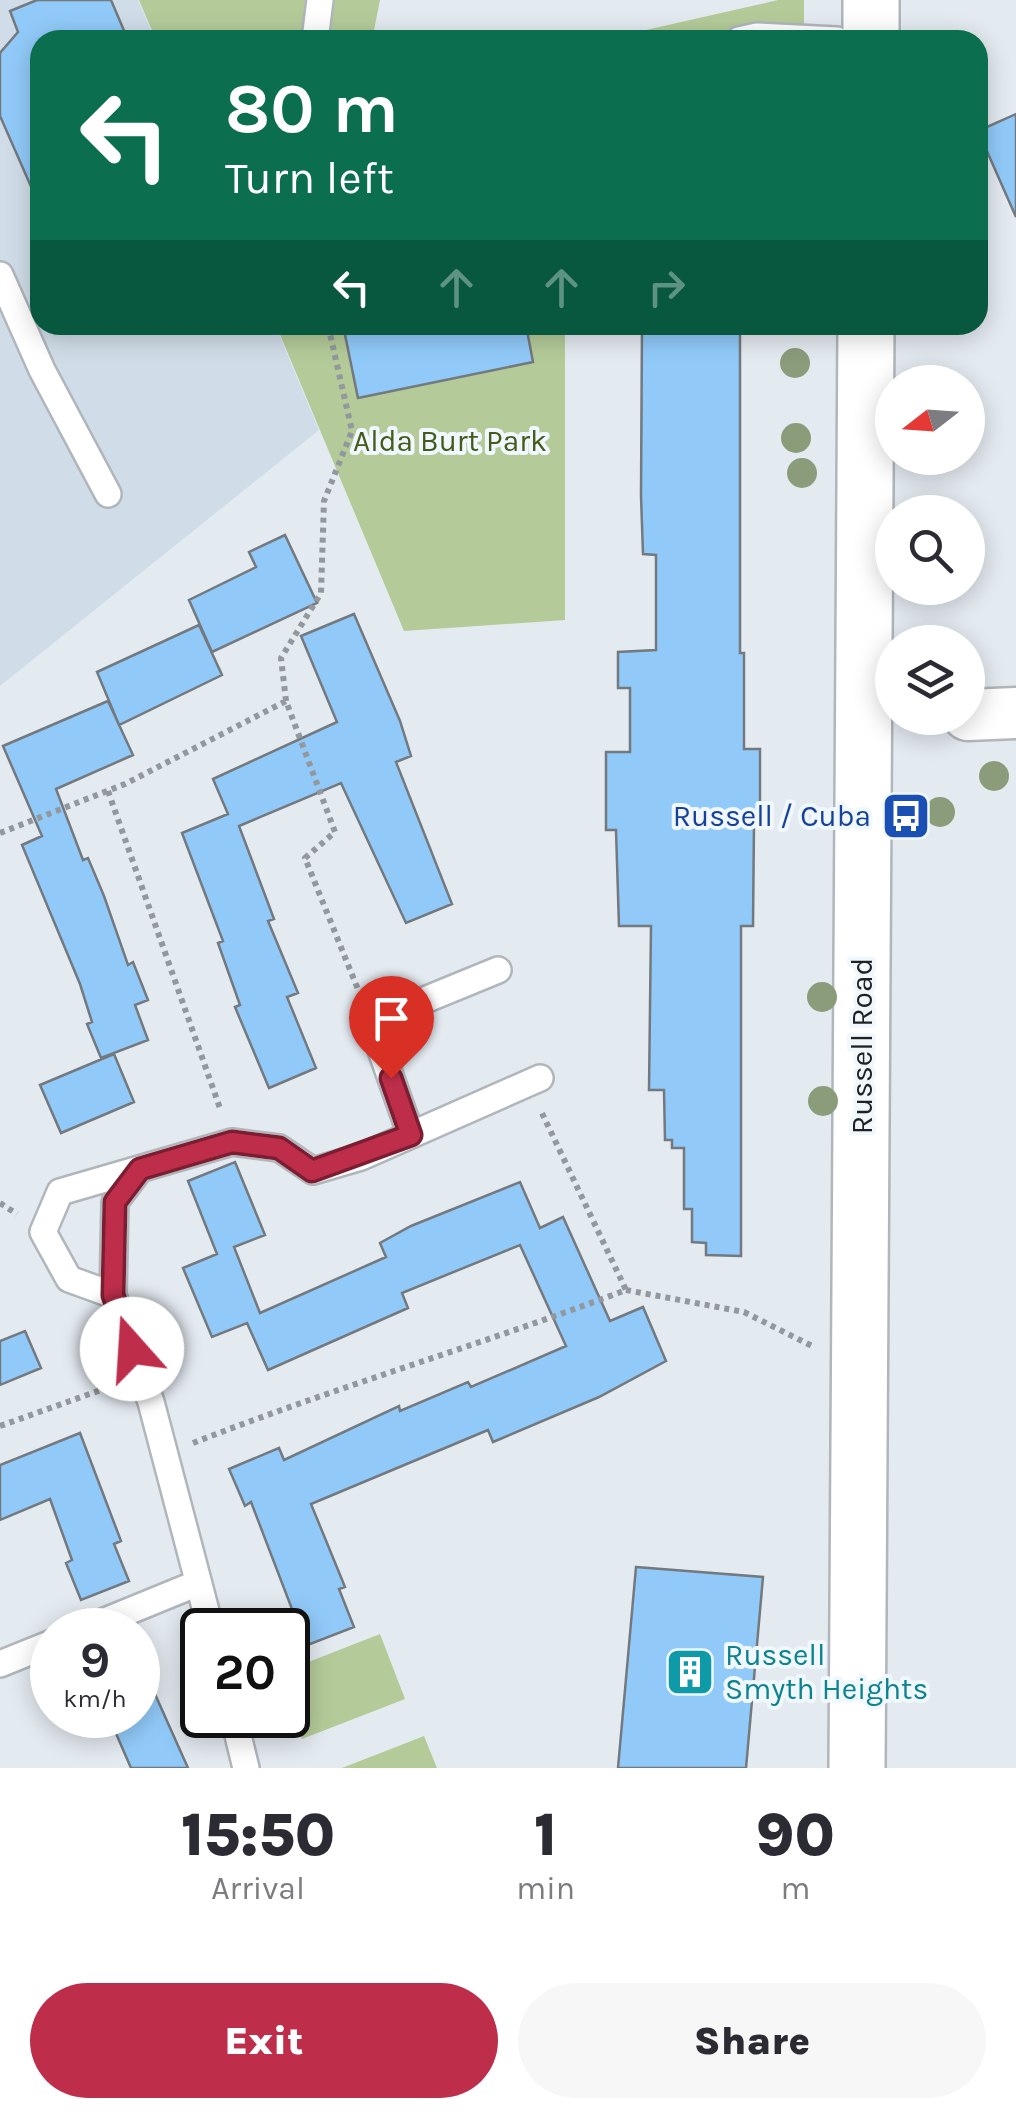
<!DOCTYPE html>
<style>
:root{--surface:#fff;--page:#f7f7f7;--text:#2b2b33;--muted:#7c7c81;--accent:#be2e4b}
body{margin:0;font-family:Karla,sans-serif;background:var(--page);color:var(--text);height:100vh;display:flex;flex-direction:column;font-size:38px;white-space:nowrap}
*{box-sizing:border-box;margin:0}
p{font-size:32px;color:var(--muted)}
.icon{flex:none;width:55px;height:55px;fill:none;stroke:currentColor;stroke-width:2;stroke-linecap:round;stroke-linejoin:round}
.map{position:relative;height:1768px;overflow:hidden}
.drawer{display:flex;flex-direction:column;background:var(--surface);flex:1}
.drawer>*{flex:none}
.hud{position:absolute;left:30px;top:30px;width:958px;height:305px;border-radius:30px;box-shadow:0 5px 25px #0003;background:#0b6e4f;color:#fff;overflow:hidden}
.needle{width:65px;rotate:253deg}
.controls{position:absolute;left:875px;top:365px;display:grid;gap:20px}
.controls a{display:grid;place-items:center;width:110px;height:110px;border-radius:50%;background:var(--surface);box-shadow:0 5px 25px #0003;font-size:50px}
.speed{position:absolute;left:30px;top:1608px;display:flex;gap:20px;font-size:50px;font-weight:700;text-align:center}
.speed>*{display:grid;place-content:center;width:130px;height:130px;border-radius:50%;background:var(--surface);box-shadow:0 5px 25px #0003;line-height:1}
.speed small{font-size:25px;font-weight:400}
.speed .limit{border:5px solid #111;border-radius:15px;background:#fff;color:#111}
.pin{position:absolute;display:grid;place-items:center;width:85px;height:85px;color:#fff;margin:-102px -42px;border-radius:50% 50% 50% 0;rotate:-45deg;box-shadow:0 0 10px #0007}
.pin .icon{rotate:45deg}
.me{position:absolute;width:110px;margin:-55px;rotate:341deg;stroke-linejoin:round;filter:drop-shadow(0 0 8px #0008)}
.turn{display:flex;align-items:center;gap:35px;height:210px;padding:0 30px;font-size:45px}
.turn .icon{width:130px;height:130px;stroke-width:2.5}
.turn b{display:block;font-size:70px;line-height:85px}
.lanes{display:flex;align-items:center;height:95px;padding:0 30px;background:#0003;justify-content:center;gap:50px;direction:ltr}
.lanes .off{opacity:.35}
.eta{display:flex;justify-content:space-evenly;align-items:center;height:170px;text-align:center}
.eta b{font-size:60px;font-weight:800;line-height:70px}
.button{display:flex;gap:20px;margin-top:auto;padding:20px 30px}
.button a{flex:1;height:115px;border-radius:60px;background:var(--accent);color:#fff;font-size:40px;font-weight:800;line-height:115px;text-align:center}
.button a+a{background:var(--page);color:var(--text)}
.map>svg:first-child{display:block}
.built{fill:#d0dde8}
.green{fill:#b4cb99}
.building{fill:#91caf9;stroke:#73797e;stroke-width:2.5}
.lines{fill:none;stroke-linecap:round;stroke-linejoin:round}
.lane-casing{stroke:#b0b6bc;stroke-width:30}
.street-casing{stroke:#b0b6bc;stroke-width:55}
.secondary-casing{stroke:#b0b6bc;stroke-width:60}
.path{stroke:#93989d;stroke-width:6;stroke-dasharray:5 5;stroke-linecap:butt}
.lane{stroke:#fff;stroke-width:25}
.street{stroke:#fff;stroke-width:50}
.secondary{stroke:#fff;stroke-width:55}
.tree{fill:#8b9c7b}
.route-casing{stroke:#7c1e31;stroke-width:25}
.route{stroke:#be2e4b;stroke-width:18}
.labels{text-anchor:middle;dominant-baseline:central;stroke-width:8;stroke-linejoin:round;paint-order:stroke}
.park-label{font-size:30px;fill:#435c1c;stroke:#f0f7fd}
.transit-label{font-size:30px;fill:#164399;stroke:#f0f7fd;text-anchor:end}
.street-label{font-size:30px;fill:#1f2123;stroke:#f0f7fd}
.culture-label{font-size:30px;fill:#0d838f;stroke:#f0f7fd;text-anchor:start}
</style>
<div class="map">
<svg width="1016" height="1768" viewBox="0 0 1016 1768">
<rect width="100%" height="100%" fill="#e3eaf0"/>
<!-- built -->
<path class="built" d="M0 0H138L155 40H40V325H275L319 430 0 686Z"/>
<!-- green -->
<path class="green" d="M139 0H380L372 40H156Z
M778 0H804V40H602Z
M276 325H565V620L404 631Z
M380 1634 405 1699 302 1739 288 1701V1670Z
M424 1736 437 1768H342Z"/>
<!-- building -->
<path class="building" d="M37 0H111L128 40H40V207L0 116V53L18 32 10 11Z
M1016 114V217L978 131Z
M343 325H526L533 362 358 398Z
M642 325H740V653H744V749H760V808L754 822 753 926H741V1256L706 1255V1243L692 1242V1209H684V1148H672V1140H665L664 1090H649L651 926H619L616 830H606V752H630V688H618V652L656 650V555L643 554 641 496Z
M285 535 317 603 212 652 189 600 256 567 249 552Z
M354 614 400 721 411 756 396 762 452 904 406 923 341 783 239 826 274 919 268 921 298 993 287 997 316 1068 269 1088 235 1007 240 1005 218 943 223 941 182 833 228 814 213 779 337 722 301 636Z
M199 625 222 675 119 725 97 672Z
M108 701 133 755 56 789 83 860 88 858 104 896 128 965 133 962 148 1000 135 1005 148 1040 101 1058 87 1024 92 1022 80 984 22 845 42 836 3 746Z
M114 1054 134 1102 61 1133 40 1085Z
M235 1162 265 1235 234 1247 260 1313 386 1257 380 1243 411 1226 520 1182 540 1228 563 1217 610 1321 643 1307 666 1361 599 1397 493 1442 488 1430 311 1504 345 1587 339 1589 354 1627 300 1648 285 1612 292 1609 251 1502 245 1506 229 1469 279 1448 284 1460 399 1406 400 1411 468 1382 471 1387 566 1346 520 1245 402 1293 408 1308 268 1370 247 1323 212 1337 183 1268 217 1254 188 1181Z
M25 1331 41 1368 0 1385V1341Z
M80 1433 121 1541 114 1544 129 1581 81 1600 66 1563 72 1560 50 1499 0 1520V1465Z
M636 1567 763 1577 746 1768H618Z
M138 1656 188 1768H131L108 1715H138Z"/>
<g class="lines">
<!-- lane casing -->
<g class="lane-casing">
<path id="lane" d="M315 40 320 0
M739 40 757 36 837 40
M0 275 42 370 108 494
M411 1135 371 1022 498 970
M113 1295 115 1202 140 1169
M83 1630 198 1583
M211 1630 151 1402 113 1295 69 1279 43 1232 60 1192 232 1142 279 1148 313 1171 361 1157 540 1078
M0 1664 52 1643
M233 1715 246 1768"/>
</g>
<!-- street casing -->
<g class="street-casing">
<path id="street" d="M968 715 1016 713"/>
</g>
<!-- secondary casing -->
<g class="secondary-casing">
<path id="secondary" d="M871 40V0
M857 1768 866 325"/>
</g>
<!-- path -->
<path class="path" d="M286 701 281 658 321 593 324 501 352 431 328 325
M108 791 221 1111
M0 833 125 784 286 701 335 832 305 858 359 992
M0 1203 17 1214
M626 1290 744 1312 814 1347
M0 1426 112 1386
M193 1443C336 1387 483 1344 626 1290L541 1111"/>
<!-- lane -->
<use href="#lane" class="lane"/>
<!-- street -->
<use href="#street" class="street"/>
<!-- secondary -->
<use href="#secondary" class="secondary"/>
</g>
<!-- trees -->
<g class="tree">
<circle cx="795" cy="363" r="15"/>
<circle cx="796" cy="438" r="15"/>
<circle cx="802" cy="473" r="15"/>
<circle cx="994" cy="776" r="15"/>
<circle cx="940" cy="812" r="15"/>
<circle cx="822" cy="997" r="15"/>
<circle cx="823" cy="1101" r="15"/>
</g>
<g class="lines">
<!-- route casing -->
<g class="route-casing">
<path id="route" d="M132 1349 113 1295 115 1202 140 1169 232 1142 279 1148 312 1171 411 1135 391 1078"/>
</g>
<!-- route -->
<use href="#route" class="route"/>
</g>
<!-- icons -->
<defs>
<g id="bus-square" transform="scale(2.5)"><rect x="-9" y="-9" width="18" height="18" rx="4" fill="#1a4fb4" stroke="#f0f7fd"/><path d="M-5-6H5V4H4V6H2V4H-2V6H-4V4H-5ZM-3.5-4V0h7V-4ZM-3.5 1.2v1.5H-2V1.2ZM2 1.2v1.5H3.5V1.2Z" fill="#fff"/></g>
<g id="building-square" transform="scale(2.5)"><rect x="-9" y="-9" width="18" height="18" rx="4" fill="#0f9aa8" stroke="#f0f7fd"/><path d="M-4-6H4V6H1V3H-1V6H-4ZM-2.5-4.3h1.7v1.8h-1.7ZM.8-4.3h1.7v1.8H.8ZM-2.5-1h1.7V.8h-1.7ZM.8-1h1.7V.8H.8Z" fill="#fff"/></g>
</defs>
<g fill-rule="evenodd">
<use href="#bus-square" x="906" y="816"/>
<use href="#building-square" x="690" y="1672"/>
</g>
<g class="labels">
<!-- park labels -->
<g class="park-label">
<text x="450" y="441">Alda Burt Park</text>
</g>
<!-- transit labels -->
<g class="transit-label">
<text x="871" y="816">Russell / Cuba</text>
</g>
<!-- street labels -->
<g class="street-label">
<text transform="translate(862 1046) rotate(-90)">Russell Road</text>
</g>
<!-- culture labels -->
<g class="culture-label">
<text x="725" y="1655">Russell<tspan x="725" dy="34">Smyth Heights</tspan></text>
</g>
</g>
</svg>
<div class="controls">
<a><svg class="needle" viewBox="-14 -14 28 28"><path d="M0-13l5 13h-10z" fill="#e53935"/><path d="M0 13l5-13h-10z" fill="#7c7c81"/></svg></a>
<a><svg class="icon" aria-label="search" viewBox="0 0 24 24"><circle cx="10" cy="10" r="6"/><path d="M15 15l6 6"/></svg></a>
<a><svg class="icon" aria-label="layers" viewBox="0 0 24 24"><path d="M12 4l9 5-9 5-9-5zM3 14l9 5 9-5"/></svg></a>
</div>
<div class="speed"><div>9<small>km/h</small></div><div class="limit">20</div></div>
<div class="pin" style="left:391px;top:1078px;background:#d93025"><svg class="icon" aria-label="arrive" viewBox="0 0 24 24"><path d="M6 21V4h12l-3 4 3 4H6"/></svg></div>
<svg class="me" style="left:132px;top:1349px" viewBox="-20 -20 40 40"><circle r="19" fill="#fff"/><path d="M0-13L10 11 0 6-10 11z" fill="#be2e4b"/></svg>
<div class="hud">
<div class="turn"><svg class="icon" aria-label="left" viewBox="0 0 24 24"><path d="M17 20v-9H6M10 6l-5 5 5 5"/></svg><div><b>80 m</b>Turn left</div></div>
<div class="lanes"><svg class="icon" aria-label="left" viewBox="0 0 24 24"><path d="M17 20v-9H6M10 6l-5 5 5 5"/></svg><svg class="icon off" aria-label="ahead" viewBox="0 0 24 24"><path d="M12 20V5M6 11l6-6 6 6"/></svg><svg class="icon off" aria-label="ahead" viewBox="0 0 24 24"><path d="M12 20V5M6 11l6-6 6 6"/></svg><svg class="icon off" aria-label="right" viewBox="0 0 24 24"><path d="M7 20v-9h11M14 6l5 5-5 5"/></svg></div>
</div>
</div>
<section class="drawer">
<div class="eta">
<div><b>15:50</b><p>Arrival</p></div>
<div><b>1</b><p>min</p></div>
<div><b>90</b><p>m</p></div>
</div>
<div class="button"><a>Exit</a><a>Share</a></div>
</section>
